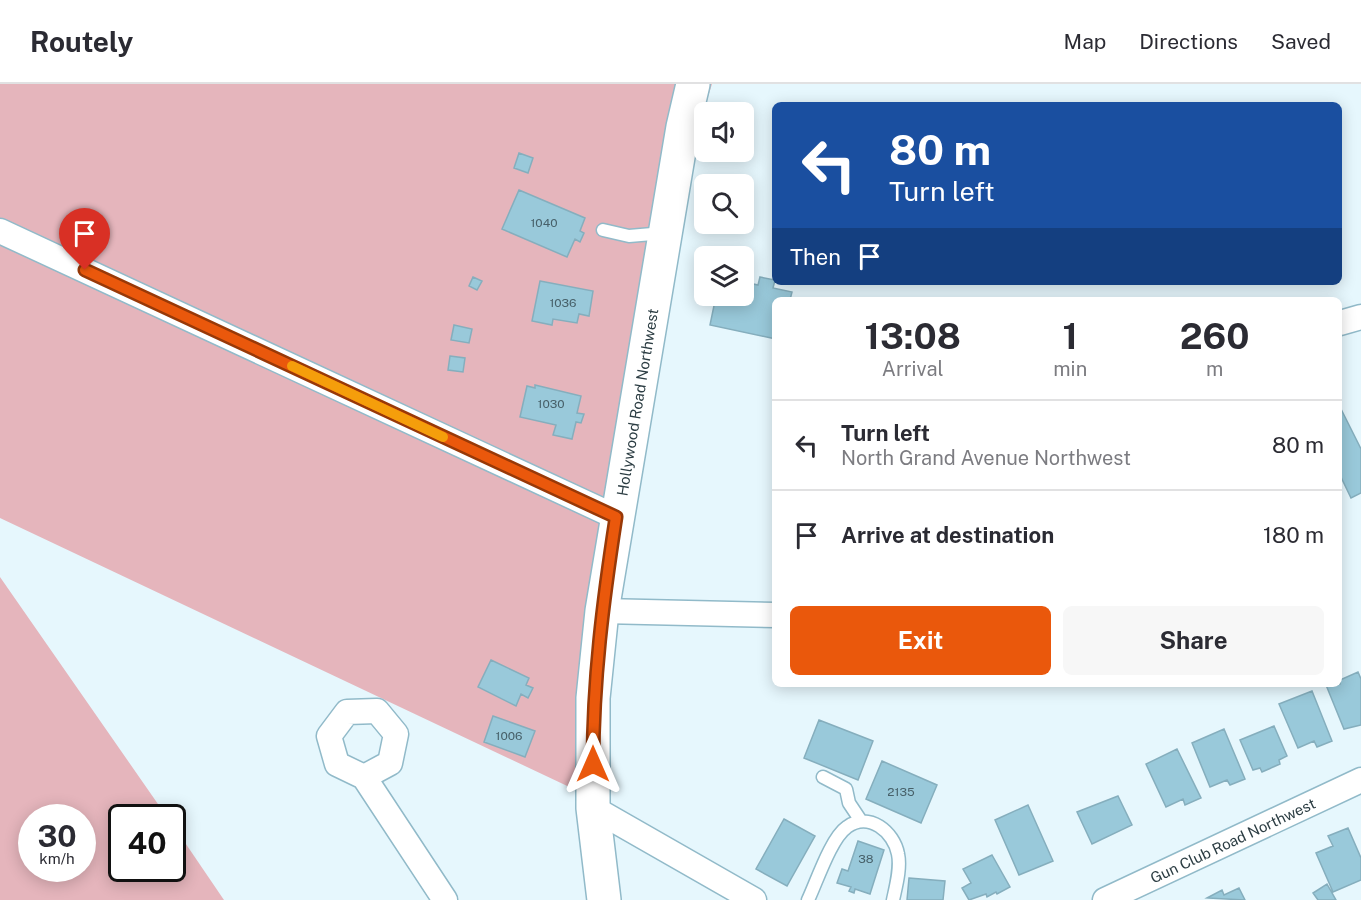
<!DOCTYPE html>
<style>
:root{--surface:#fff;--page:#f7f7f7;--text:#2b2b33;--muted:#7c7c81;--line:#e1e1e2;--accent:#ea580c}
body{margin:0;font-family:"Public Sans",sans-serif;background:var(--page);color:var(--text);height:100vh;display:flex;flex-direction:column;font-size:22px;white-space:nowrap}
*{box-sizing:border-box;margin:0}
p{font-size:20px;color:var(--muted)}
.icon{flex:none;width:33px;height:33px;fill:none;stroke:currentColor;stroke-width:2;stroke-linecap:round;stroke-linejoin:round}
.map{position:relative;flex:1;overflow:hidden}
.panel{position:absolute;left:772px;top:213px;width:570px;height:390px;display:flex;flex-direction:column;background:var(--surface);border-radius:9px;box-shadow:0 3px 15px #0003}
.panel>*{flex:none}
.banner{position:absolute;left:772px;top:18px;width:570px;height:183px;border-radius:9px;box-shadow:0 3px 15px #0003;background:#1a4fa0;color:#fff;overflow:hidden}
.tools{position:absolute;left:694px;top:18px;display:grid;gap:12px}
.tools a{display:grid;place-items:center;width:60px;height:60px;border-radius:9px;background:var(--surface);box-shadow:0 3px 15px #0003;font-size:30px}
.speed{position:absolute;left:18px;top:720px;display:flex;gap:12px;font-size:30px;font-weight:700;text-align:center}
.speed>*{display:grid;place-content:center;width:78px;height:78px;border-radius:50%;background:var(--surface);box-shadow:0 3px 15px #0003;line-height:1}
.speed small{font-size:15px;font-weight:400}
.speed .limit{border:3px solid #111;border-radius:9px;background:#fff;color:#111}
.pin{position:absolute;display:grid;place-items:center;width:51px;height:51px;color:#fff;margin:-62px -26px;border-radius:50% 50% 50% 0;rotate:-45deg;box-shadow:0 0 6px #0007}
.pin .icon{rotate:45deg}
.me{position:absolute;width:66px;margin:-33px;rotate:0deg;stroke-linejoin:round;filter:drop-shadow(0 0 4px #0008)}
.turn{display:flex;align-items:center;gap:21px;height:126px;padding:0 18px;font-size:27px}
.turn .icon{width:78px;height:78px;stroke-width:2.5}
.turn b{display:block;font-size:42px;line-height:51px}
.then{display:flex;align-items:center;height:57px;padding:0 18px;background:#0003;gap:12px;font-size:22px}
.eta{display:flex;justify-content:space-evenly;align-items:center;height:102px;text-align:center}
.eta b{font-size:36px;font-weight:700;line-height:42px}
.cta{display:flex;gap:12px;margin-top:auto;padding:12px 18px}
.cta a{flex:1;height:69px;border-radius:9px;background:var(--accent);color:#fff;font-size:24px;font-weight:700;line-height:69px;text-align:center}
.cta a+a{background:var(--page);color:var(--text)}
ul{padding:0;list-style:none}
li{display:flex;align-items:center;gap:18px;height:90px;padding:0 18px;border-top:2px solid var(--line)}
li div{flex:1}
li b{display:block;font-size:22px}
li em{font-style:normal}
header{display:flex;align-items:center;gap:36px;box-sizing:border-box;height:84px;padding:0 30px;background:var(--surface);border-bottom:2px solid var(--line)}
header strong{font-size:28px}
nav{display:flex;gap:33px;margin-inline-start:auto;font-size:21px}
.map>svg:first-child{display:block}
.forest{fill:#e5b5bc;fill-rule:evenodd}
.building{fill:#99c9da;stroke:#85aebd;stroke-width:1.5}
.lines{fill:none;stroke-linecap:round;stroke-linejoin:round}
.lane-casing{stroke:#91bac9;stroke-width:15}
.street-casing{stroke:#91bac9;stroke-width:27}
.secondary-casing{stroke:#91bac9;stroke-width:36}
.lane{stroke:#fff;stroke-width:12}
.street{stroke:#fff;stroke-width:24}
.secondary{stroke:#fff;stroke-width:33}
.route-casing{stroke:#983908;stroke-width:15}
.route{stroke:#ea580c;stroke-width:10}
.slow{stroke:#f59e0b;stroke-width:10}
.labels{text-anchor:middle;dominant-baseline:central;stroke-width:4.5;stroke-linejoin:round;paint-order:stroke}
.number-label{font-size:12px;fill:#476069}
.street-label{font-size:15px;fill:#2c3d43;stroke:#fff}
</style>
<header>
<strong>Routely</strong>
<nav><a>Map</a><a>Directions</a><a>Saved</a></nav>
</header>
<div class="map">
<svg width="1361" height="816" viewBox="0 0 1361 816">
<rect width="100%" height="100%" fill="#e6f7fd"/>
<!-- forest -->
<path class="forest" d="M0 0H712L701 35 613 422 599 717 0 434Z
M0 493 167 733 122 734V784H172L173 741 224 816H0ZM32 734H82V784H32Z"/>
<!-- building -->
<path class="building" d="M519 69 533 74 528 89 514 84Z
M519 106 585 134 580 147 584 149 580 158 575 155 567 173 502 145Z
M473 193 482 197 477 206 469 202Z
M760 193 775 196 773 204 792 208 790 216H776V255L710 241 716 212H744V198L758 201Z
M540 197 593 207 589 232 579 230 577 239 553 235 552 241 532 237Z
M454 241 472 245 469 259 451 256Z
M450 272 465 274 463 288 448 286Z
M535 301 581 312 577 329 584 330 581 339 576 338 572 355 553 351 556 341 520 333 527 302 535 304Z
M1340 323 1361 365V409L1351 414 1340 391Z
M491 576 529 594 526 601 533 604 528 614 521 610 516 622 478 603Z
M1358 588 1361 595V641L1344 645 1326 601 1340 600V596Z
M1312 607 1332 657 1317 663 1314 657 1298 664 1279 620Z
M493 632 535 647 525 673 484 658Z
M819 636 873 657 858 696 804 674Z
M1274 642 1287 672 1279 676 1280 680 1262 688 1260 684 1253 686 1240 656Z
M1224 645 1245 695 1230 701 1227 696 1210 703 1192 659Z
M1177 665 1201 714 1185 721 1183 715 1166 723 1146 680Z
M882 677 937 701 921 739 866 715Z
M1118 712 1132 741 1092 760 1077 728Z
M1028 721 1053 777 1019 791 995 736Z
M784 735 815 752 787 802 756 785Z
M1348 744 1361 774V796L1333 808 1316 769 1333 762 1328 752Z
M858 757 884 766 870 810 855 805 854 809 849 807 851 803 837 799 842 785 848 787Z
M992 771 1010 803 997 810 996 808 987 813 986 810 969 816 962 804 971 799 963 785Z
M909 794 945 797 943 816H907Z
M1327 800 1336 816H1318L1313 809Z
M1239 804 1245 816 1207 814 1222 806 1224 811Z"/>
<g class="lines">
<!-- lane casing -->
<g class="lane-casing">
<path id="lane" d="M603 146 629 152 664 149
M823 693 846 705 849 719 861 737
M808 816C817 797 831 754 847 743 869 727 894 748 898 770 901 784 896 802 893 816"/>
</g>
<!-- street casing -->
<g class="street-casing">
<g id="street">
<path d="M0 147 616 433"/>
<path d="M1340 239 1361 233"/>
<path d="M602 527 776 531"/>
<path d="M364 693 390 679 396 650 377 627 347 628 329 652 337 680 364 693 445 816"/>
<path d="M593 724 754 816"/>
<path id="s1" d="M1105 816 1361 696"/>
</g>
</g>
<!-- secondary casing -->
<g class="secondary-casing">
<g id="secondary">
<path id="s2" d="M604 816 593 724V614L602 527 683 43 693 0"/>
</g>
</g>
<!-- lane -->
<use href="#lane" class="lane"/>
<!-- street -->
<use href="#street" class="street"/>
<!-- secondary -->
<use href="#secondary" class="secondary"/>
</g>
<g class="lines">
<!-- route casing -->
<g class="route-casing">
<path id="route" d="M85 186 616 433C603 517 593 596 593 680"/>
</g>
<!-- route -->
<use href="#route" class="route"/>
<!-- slow -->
<path class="slow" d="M292 282 443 353"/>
</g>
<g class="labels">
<!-- number labels -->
<g class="number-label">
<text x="544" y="139">1040</text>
<text x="563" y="219">1036</text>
<text x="551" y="320">1030</text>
<text x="509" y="652">1006</text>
<text x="901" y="708">2135</text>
<text x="866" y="775">38</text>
</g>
<!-- street labels -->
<g class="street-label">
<text stroke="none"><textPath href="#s2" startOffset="502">Hollywood Road Northwest</textPath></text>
<text stroke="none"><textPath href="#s1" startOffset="141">Gun Club Road Northwest</textPath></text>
</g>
</g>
</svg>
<div class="tools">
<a><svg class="icon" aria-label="sound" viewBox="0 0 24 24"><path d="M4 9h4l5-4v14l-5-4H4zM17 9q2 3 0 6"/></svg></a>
<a><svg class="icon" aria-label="search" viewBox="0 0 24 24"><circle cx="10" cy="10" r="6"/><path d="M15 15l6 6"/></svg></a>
<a><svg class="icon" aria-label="layers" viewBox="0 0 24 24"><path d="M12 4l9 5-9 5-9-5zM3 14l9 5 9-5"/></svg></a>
</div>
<div class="speed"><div>30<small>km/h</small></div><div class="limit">40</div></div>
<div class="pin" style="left:85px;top:186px;background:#d93025"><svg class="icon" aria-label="arrive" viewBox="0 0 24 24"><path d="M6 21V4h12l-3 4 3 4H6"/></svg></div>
<svg class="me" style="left:593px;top:680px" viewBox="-20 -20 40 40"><path d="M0-17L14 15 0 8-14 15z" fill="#ea580c" stroke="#fff" stroke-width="4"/></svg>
<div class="banner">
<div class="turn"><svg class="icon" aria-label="left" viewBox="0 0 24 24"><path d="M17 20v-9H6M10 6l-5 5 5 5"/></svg><div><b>80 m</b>Turn left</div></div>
<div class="then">Then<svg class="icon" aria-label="arrive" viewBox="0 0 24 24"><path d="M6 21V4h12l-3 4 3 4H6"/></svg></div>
</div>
<section class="panel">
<div class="eta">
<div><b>13:08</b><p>Arrival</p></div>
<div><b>1</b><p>min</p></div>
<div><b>260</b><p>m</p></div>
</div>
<ul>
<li><svg class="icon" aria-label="left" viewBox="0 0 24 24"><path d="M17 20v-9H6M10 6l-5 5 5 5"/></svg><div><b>Turn left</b><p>North Grand Avenue Northwest</p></div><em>80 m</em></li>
<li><svg class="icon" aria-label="arrive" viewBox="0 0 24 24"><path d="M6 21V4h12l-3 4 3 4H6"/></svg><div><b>Arrive at destination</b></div><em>180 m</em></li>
</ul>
<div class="cta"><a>Exit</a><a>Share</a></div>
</section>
</div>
